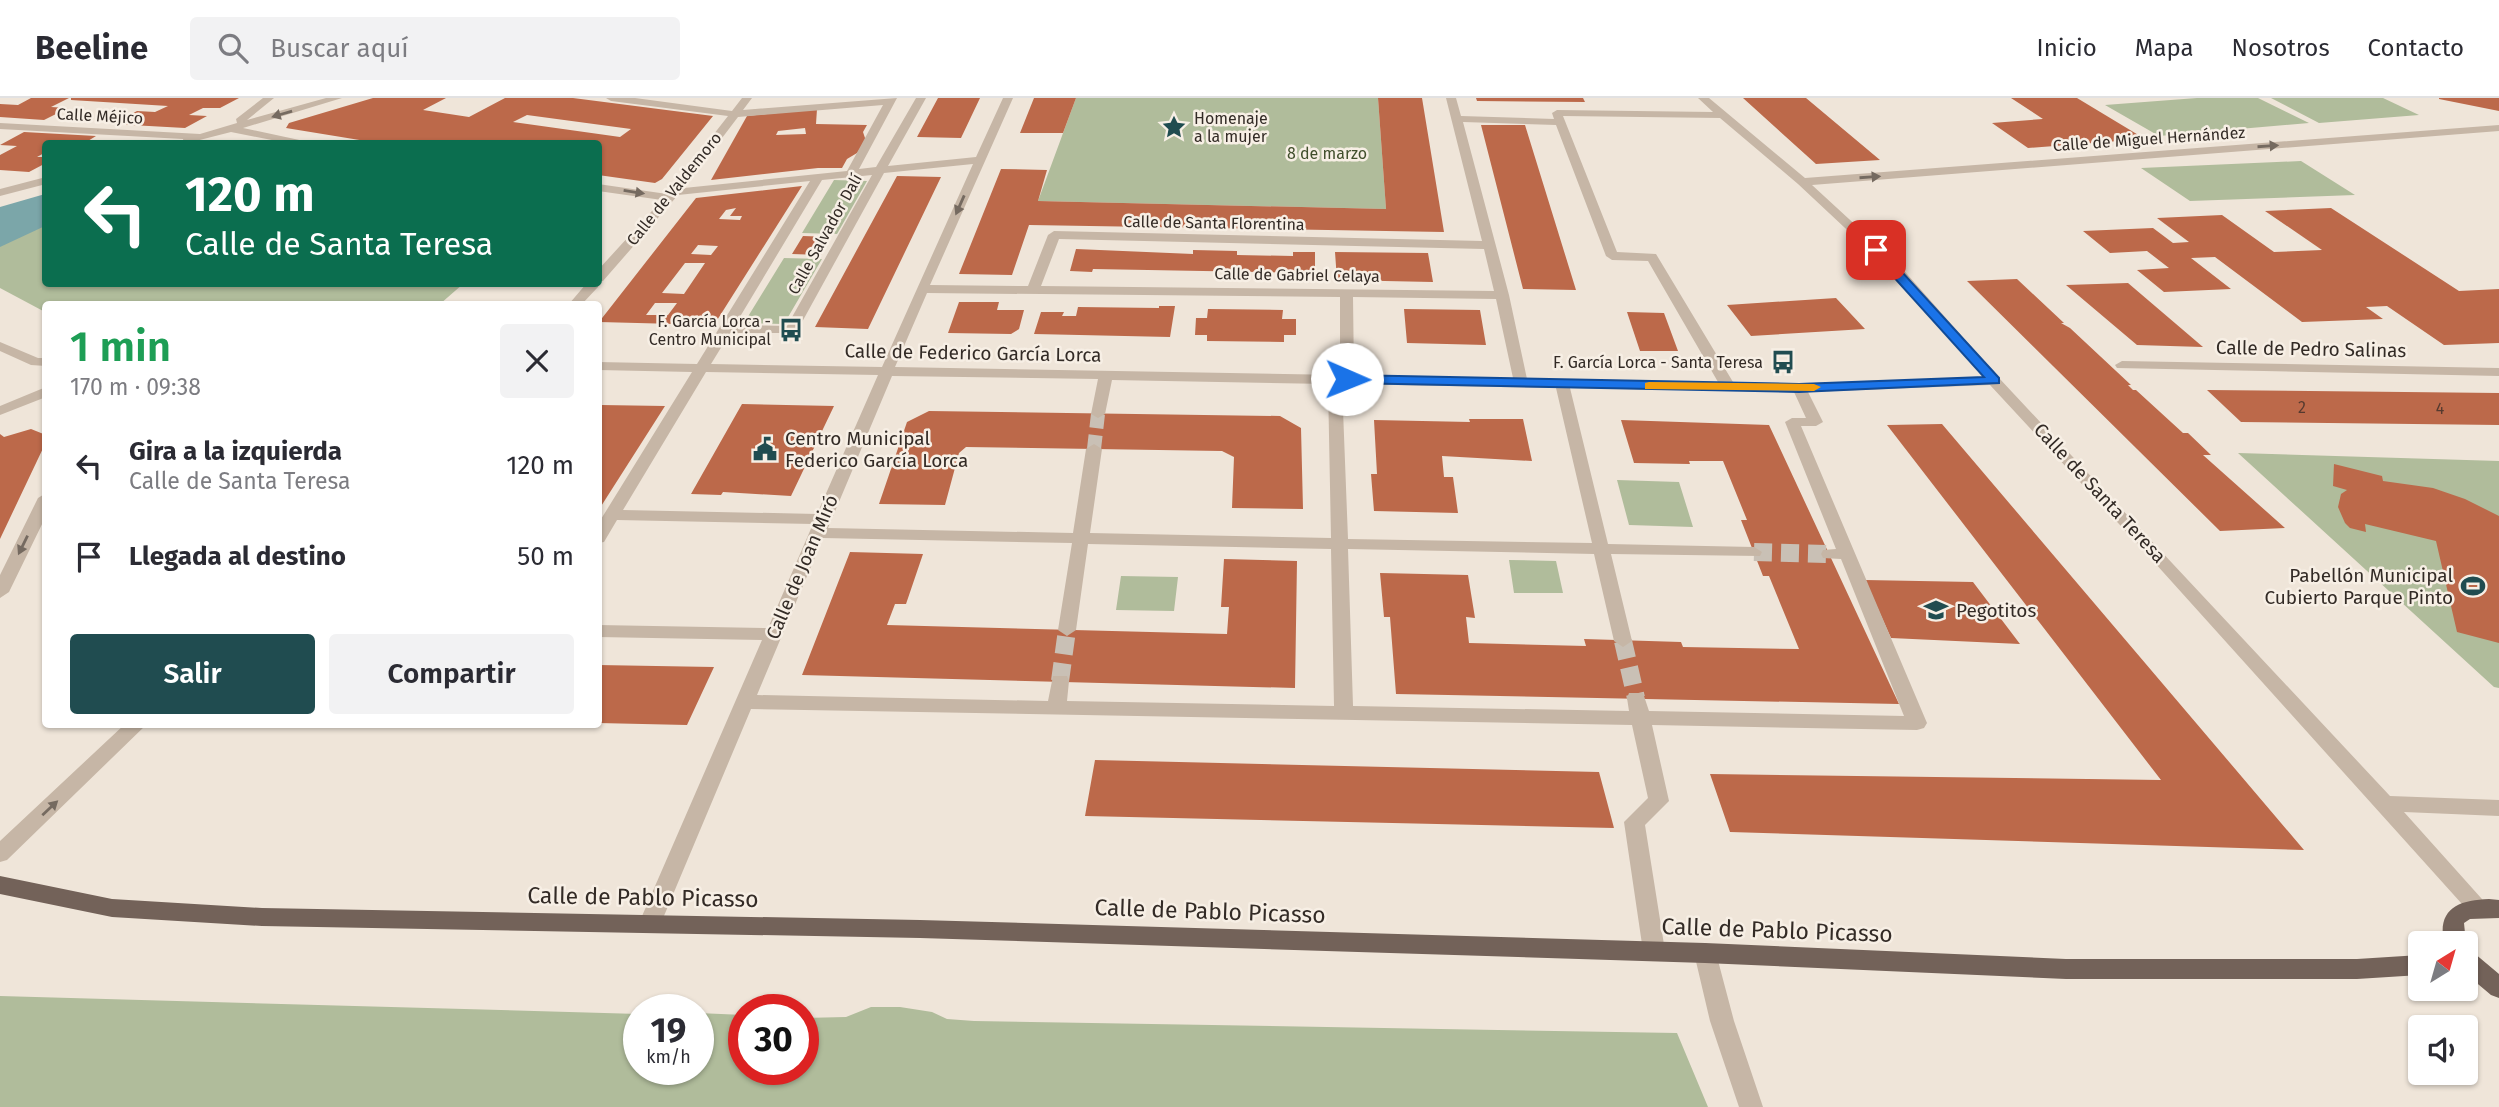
<!DOCTYPE html>
<html lang="es">
<meta charset="utf-8">
<style>
:root{--surface:#fff;--page:#f2f2f3;--text:#2b2b33;--muted:#7c7c81;--line:#e1e1e2;--accent:#204c50}
body{margin:0;font-family:"Fira Sans",sans-serif;background:var(--page);color:var(--text);height:100vh;display:flex;flex-direction:column;font-size:26px;white-space:nowrap}
*{box-sizing:border-box;margin:0}
p{font-size:23px;color:var(--muted)}
.icon{flex:none;width:38px;height:38px;fill:none;stroke:currentColor;stroke-width:2;stroke-linecap:round;stroke-linejoin:round}
.map{position:relative;flex:1;overflow:hidden}
.sheet{position:absolute;left:42px;top:203px;width:560px;height:427px;display:flex;flex-direction:column;background:var(--surface);border-radius:7px;box-shadow:0 2px 5px #0004}
.sheet>*{flex:none}
.banner{position:absolute;left:42px;top:42px;width:560px;height:147px;border-radius:7px;box-shadow:0 2px 5px #0004;background:#0b6e4f;color:#fff;overflow:hidden}
.needle{width:46px;rotate:37deg}
.fabs{position:absolute;left:2408px;top:833px;display:grid;gap:14px}
.fabs a{display:grid;place-items:center;width:70px;height:70px;border-radius:7px;background:var(--surface);box-shadow:0 2px 5px #0004;font-size:35px}
.speed{position:absolute;left:623px;top:896px;display:flex;gap:14px;font-size:35px;font-weight:700;text-align:center}
.speed>*{display:grid;place-content:center;width:91px;height:91px;border-radius:50%;background:var(--surface);box-shadow:0 2px 5px #0004;line-height:1}
.speed small{font-size:18px;font-weight:400}
.speed .limit{border:10px solid #d22;background:#fff;color:#111}
.pin{position:absolute;display:grid;place-items:center;width:60px;height:60px;color:#fff;margin:-30px;border-radius:14px;box-shadow:0 4px 10px #0006}
.me{position:absolute;width:77px;margin:-38px;rotate:91deg;stroke-linejoin:round;filter:drop-shadow(0 0 5px #0008)}
.turn{display:flex;align-items:center;gap:24px;height:147px;padding:0 28px;font-size:32px}
.turn .icon{width:91px;height:91px;stroke-width:2.5}
.turn b{display:block;font-size:49px;line-height:60px}
.round{display:grid;place-items:center;flex:none;width:74px;height:74px;border-radius:7px;background:var(--page)}
.headline{display:flex;align-items:center;justify-content:space-between;height:119px;padding:0 28px}
h1{font-size:42px;font-weight:600;line-height:52px;color:#1e9e55}
.primary-button{display:flex;gap:14px;margin-top:auto;padding:14px 28px}
.primary-button a{flex:1;height:80px;border-radius:7px;background:var(--accent);color:#fff;font-size:28px;font-weight:600;line-height:80px;text-align:center}
.primary-button a+a{background:var(--page);color:var(--text)}
ul{padding:0;list-style:none}
li{display:flex;align-items:center;gap:21px;height:91px;padding:0 28px}
li div{flex:1}
li b{display:block;font-size:26px}
li em{font-style:normal}
header{display:flex;align-items:center;gap:42px;box-sizing:border-box;height:98px;padding:0 35px;background:var(--surface);border-bottom:2px solid var(--line)}
header strong{font-size:33px}
nav{display:flex;gap:38px;margin-inline-start:auto;font-size:24px}
.search{width:490px;height:63px;background:var(--page);display:flex;align-items:center;gap:18px;box-sizing:border-box;padding:0 24px;border-radius:7px;color:var(--muted);font-size:26px}
.map>svg:first-child{display:block}
.green{fill:#b0bc9b}
.water{fill:#7ba6a9}
.building{fill:#bc694a;fill-rule:evenodd}
.lines{fill:none;stroke-linecap:round;stroke-linejoin:round}
.minor-tunnel-far1{stroke:#c9c0b5;stroke-width:14;stroke-dasharray:14 7;stroke-linecap:butt}
.minor-tunnel{stroke:#c9c0b5;stroke-width:18;stroke-dasharray:18 9;stroke-linecap:butt}
.minor{fill:#c6b6a6;fill-rule:evenodd}
.major{fill:#736259;fill-rule:evenodd}
.oneway{fill:#756a60}
.route{fill:#1a73e8;stroke:#114b97;stroke-width:2}
.slow{fill:#f59e0b}
.labels{text-anchor:middle;dominant-baseline:central;stroke-width:5;stroke-linejoin:round;paint-order:stroke}
.far-street-label{font-size:16px;fill:#332b26;stroke:#f7efe5}
.far-poi-label{font-size:16px;fill:#332b26;stroke:#f7efe5;text-anchor:end}
.far-park-label{font-size:16px;fill:#414f2c;stroke:#f7efe5}
.number-label{font-size:16px;fill:#553a2f}
.street-label{font-size:19px;fill:#332b26;stroke:#f7efe5}
.poi-label{font-size:19px;fill:#332b26;stroke:#f7efe5;text-anchor:start}
.near-street-label{font-size:23px;fill:#332b26;stroke:#f7efe5}
</style>
<header>
<strong>Beeline</strong>
<div class="search"><svg class="icon" aria-label="search" viewBox="0 0 24 24"><circle cx="10" cy="10" r="6"/><path d="M15 15l6 6"/></svg>Buscar aquí</div>
<nav><a>Inicio</a><a>Mapa</a><a>Nosotros</a><a>Contacto</a></nav>
</header>
<div class="map">
<svg width="2499" height="1009" viewBox="0 0 2499 1009">
<rect width="100%" height="100%" fill="#efe5d9"/>
<!-- green -->
<path class="green" d="M1076 0H1378L1386 111 1038 103Z
M2197 0H2258L2309 25 2159 38 2105 7Z
M2271 0H2383L2419 17 2319 25Z
M2301 63 2355 97 2190 103 2141 70Z
M834 82 867 83 837 136 802 135Z
M45 127 46 186H463L440 206H46L45 214 0 190V147Z
M784 160 822 161 784 226 744 225Z
M2238 355 2499 363V590L2494 589Z
M1617 382 1679 384 1693 429 1629 427Z
M1509 462 1556 463 1563 495H1514Z
M1121 478 1178 479 1174 513 1116 512Z
M0 898 639 916V971H698V915L744 917V971H803V920L846 919 871 909H900L932 914 947 921 974 923 1677 935 1708 1009H0Z"/>
<!-- water -->
<path class="water" d="M45 96V128L0 149V109Z"/>
<!-- building -->
<path class="building" d="M31 0H69L51 9 68 10 44 22 0 19V6L18 7Z
M71 0H239L220 10H203L189 17 207 18 185 30 113 26 137 13 155 14 168 8 71 2Z
M373 0H446L423 12 469 19 505 0H573L713 18 662 81 655 85 598 77V46H384L286 30 289 25ZM527 17 631 31 620 39 513 24Z
M938 0H980L961 40 917 39Z
M1034 0H1076L1063 35H1020Z
M1378 0H1422L1444 134 1029 127 1012 177 959 176 1001 71 1047 72 1038 103 1386 111Z
M1476 0H1583L1585 4 1477 3Z
M1743 0H1806L1880 62 1816 66Z
M2011 0H2077L2145 41 2028 50 1992 25 2043 21Z
M2439 0H2499V13L2439 1Z
M817 11 816 26 867 27 863 34 866 43 857 55 847 61 842 70H818L711 82 747 18ZM805 30 806 36 776 37 778 33Z
M1481 27H1525L1576 192 1523 191Z
M24 34 96 38 83 46H46V54L37 59H46V65L29 74 0 72V57L17 48 0 47Z
M897 78 941 79 868 231 815 229Z
M802 88 714 227 599 224 696 100ZM736 110 730 118H742L740 122 719 121 726 112ZM698 147 718 148 711 157 691 156ZM685 165H705L684 196 662 195ZM655 205H677L668 217H646Z
M2331 110 2459 193 2499 191V245L2444 247 2387 208 2366 209 2383 221 2302 224 2215 159 2191 160 2231 191 2164 194 2137 172 2169 170 2147 153 2110 155 2083 133 2153 130 2173 145 2189 144 2157 120 2222 117 2274 154 2322 152 2265 113Z
M803 138 831 139 821 157 792 156Z
M1076 151 1193 156V152L1237 153V157L1293 158V154H1315V175L1093 171 1092 174 1070 173Z
M1335 154 1428 155 1433 184 1337 182Z
M2017 181 2064 225H2061L2070 230 2131 287H2128L2133 292H2136L2183 335H2188L2211 357H2203L2285 430 2220 433 1967 183Z
M2128 185 2203 249 2137 247 2066 187Z
M1836 200 1865 231 1751 238 1727 207Z
M959 204H999L997 212H1024L1019 231 1011 236 948 235Z
M1159 208H1175L1170 239 1034 236 1041 214H1064L1062 218H1076L1078 209 1159 210Z
M1208 211 1283 212 1282 221H1296V237H1284V244L1207 243V237H1195L1196 220H1207Z
M1404 211 1480 212 1486 247 1407 245Z
M1627 214 1664 215 1678 253H1640Z
M2207 292 2499 295V327L2241 324Z
M742 306 834 308 791 398 723 394 721 397 691 396Z
M601 307 665 308 598 413V310Z
M929 313 1280 318 1301 330 1303 411 1232 410 1234 359 1222 353 966 349 959 355 945 407 879 406 907 324Z
M1469 321H1523L1532 363 1442 358 1444 379H1453L1458 415 1374 413 1371 376H1377L1374 322 1470 324Z
M1621 322 1769 327 1899 606 1396 596 1390 519H1384L1380 475 1468 477 1475 520 1466 519 1469 545 1586 548 1584 541 1681 544 1683 549 1799 551 1769 478H1763L1741 422H1747L1723 363H1689L1690 366 1634 365Z
M1942 326 2304 752 1730 734 1710 676 2161 682 1887 327Z
M31 331 46 337V344L0 441V336L4 339Z
M2334 366 2382 378 2383 383 2433 390 2465 401 2499 418V545L2457 534 2436 443 2365 426 2366 434 2350 430 2345 425 2338 409 2341 396 2347 392 2333 388Z
M850 454 923 456 906 506H895L887 527 1227 536 1229 509H1221L1224 461 1297 463 1295 590 802 577Z
M1865 482 1973 484 2020 546 1891 540Z
M598 567 714 569 687 627 598 625Z
M1095 662 1599 674 1614 730 1085 718Z"/>
<g class="lines">
<!-- minor-tunnel-far1 -->
<path class="minor-tunnel-far1" d="M1094 351 1098 316"/>
<!-- minor-tunnel -->
<path class="minor-tunnel" d="M1754 454 1829 456
M1623 543 1636 600
M1060 583 1067 532"/>
<!-- minor -->
<path class="minor" d="M263 0H274L247 22 326 0H342L243 30 318 46H292L231 34 184 46 183 41 0 31V25L200 36 237 25 236 21Z
M606 0H635L732 13 742 0H752L743 12 897 0 859 71 876 69 916 0H926L888 68 976 59 1003 0H1013L930 187 1028 188 1048 137 1054 133 1482 143 1446 0H1456L1461 18 1554 21 1552 15 1557 12 1713 14 1698 0H1709L1805 80 2499 27V33L1812 87 1899 167 1999 280 2390 698 2499 702V718L2404 714 2490 810 2487 816 2479 819 2471 816 2145 454 1990 287 1808 294 1823 324 1816 328H1801L1927 625 1924 630 1917 632 1652 627 1669 703 1645 727 1665 853 1662 860 1654 863 1646 860 1643 853 1624 724 1648 700 1632 627 751 611 661 825 658 832 650 834 642 832 639 825 762 542 598 539V527L768 530 813 426 617 422 604 444 598 445V426L692 274 598 272V264L697 266 810 83 678 97 603 183 598 184V172L662 102 598 93V86L667 96 728 18 611 3ZM883 7 847 73 684 90 738 19ZM1563 18 1720 20 1798 86 1891 173 1983 279 1799 286 1733 284 1656 156 1617 154ZM1463 24 1556 27 1606 158 1612 162 1648 163 1718 284 1527 281 1509 197ZM973 66 882 269 711 266 730 235H796L884 75ZM872 77 787 228 735 227 822 82ZM1059 141 1484 151 1494 193 1041 188ZM927 195 1340 199V277L895 269ZM1353 199 1496 201 1513 280 1354 278ZM706 274 878 277 817 416 623 412ZM892 278 1098 281 1091 316 1098 320 1105 316 1112 282 1328 286 1331 440 1090 435 1102 351 1094 346 1086 351 1073 435 828 430ZM1342 286 1556 290 1592 445 1348 441ZM1570 290 1794 294 1806 320H1792L1785 324 1836 451 1823 452 1821 456 1823 460 1841 461 1904 618 1649 613 1643 595H1629L1627 600 1629 613 1353 608 1348 451 1594 456 1614 543 1623 549 1632 543 1611 456 1760 458 1762 454 1754 449 1608 446ZM823 440 1072 445 1058 532 1067 538 1076 532 1088 446 1331 451 1334 608 1067 603 1069 583 1067 578H1053L1048 603 757 597Z
M46 79V86L0 98V91Z
M598 185 599 186 598 189 582 206H569L586 186Z
M0 244 38 260H46V268L31 267 0 253Z
M2122 263 2499 270V278L2117 270 2115 267Z
M46 289V299L0 317V308Z
M46 395V418L9 494 0 500V477L38 400Z
M125 626H147L7 762 0 764V743Z
M1705 845 1713 848 1716 855 1734 923 1763 1009H1739L1710 923 1694 855 1697 848Z"/>
<!-- major -->
<path class="major" d="M0 778 112 801 262 810 920 822 1705 845 2066 861H2357L2420 857V877L2357 881H2066L1705 865 920 840 262 828 112 819 0 796Z
M2489 801 2499 802V820L2470 821 2464 825 2466 845V846L2444 845C2437 811 2458 802 2489 801Z
M2466 852 2474 855 2499 876V900L2491 897 2466 876Z"/>
</g>
<!-- one-way arrows -->
<defs><path id="oneway-solid" d="M-6-.8H1V-3.2L6.5 0L1 3.2V.8H-6Z" transform="scale(1.75)"/></defs>
<g class="oneway">
<use href="#oneway-solid" transform="translate(282 16) rotate(164)"/>
<use href="#oneway-solid" transform="translate(2268 48) rotate(-4)"/>
<use href="#oneway-solid" transform="translate(1870 79) rotate(-4)"/>
<use href="#oneway-solid" transform="translate(634 94) rotate(9)"/>
<use href="#oneway-solid" transform="translate(960 107) rotate(114)"/>
<use href="#oneway-solid" transform="translate(23 447) rotate(116)"/>
<use href="#oneway-solid" transform="translate(50 710) rotate(-43)"/>
</g>
<!-- route -->
<path class="route" d="M1872 150H1880L1999 280V285L1799 294 1347 285 1340 281 1347 277 1799 286 1984 279 1872 155Z"/>
<!-- slow -->
<path class="slow" d="M1649 284 1814 286 1821 289 1814 293 1645 291V285Z"/>
<!-- icons -->
<defs>
<g id="sight-bare" transform="scale(1.89)"><path d="M0-6L1.8-2.2L6-1.7L2.9 1.2L3.7 5.4L0 3.3L-3.7 5.4L-2.9 1.2L-6-1.7L-1.8-2.2Z" fill="#204c50" stroke="#f7efe5" stroke-width="2.5" paint-order="stroke"/></g>
<g id="bus-bare" transform="scale(1.89)"><path d="M-5-6H5V4H4V6H2V4H-2V6H-4V4H-5ZM-3.5-4V0h7V-4ZM-3.5 1.2v1.5H-2V1.2ZM2 1.2v1.5H3.5V1.2Z" fill="#204c50" stroke="#f7efe5" stroke-width="2.5" paint-order="stroke"/></g>
<g id="civic-bare" transform="scale(1.89)"><path d="M-.6-6.5H3V-4.5H.6V-3L4-1V1h2V6H-6V1h2V-1L-.6-3ZM-1.2 2.5V6h2.4V2.5Z" fill="#204c50" stroke="#f7efe5" stroke-width="2.5" paint-order="stroke"/></g>
<g id="stadium-bare" transform="scale(1.89)"><path d="M0-5a6.5 5 0 1 0 0 10a6.5 5 0 1 0 0-10ZM-3.5-1.8h7v3.6h-7Z" fill="#204c50" stroke="#f7efe5" stroke-width="2.5" paint-order="stroke"/></g>
<g id="school-bare" transform="scale(1.89)"><path d="M0-5L7-2L0 1L-7-2ZM-4 1L0 2.5L4 1V4Q0 6-4 4Z" fill="#204c50" stroke="#f7efe5" stroke-width="2.5" paint-order="stroke"/></g>
</defs>
<g fill-rule="evenodd">
<use href="#sight-bare" x="1174" y="29"/>
<use href="#bus-bare" x="791" y="232"/>
<use href="#bus-bare" x="1783" y="264"/>
<use href="#civic-bare" x="765" y="351"/>
<use href="#stadium-bare" x="2473" y="488"/>
<use href="#school-bare" x="1936" y="512"/>
</g>
<g class="labels">
<!-- far-street labels -->
<g class="far-street-label">
<text transform="translate(100 18) rotate(3)">Calle Méjico</text>
<text transform="translate(2149 41) rotate(-4)">Calle de Miguel Hernández</text>
<text transform="translate(674 91) rotate(-51)">Calle de Valdemoro</text>
<text transform="translate(1214 125) rotate(1)">Calle de Santa Florentina</text>
<text transform="translate(825 136) rotate(-61)">Calle Salvador Dalí</text>
<text transform="translate(1297 177) rotate(1)">Calle de Gabriel Celaya</text>
</g>
<!-- far-poi labels -->
<g class="far-poi-label">
<text x="1194" y="20" text-anchor="start">Homenaje<tspan x="1194" dy="18">a la mujer</tspan></text>
<text x="771" y="223">F. García Lorca -<tspan x="771" dy="18">Centro Municipal</tspan></text>
<text x="1763" y="264">F. García Lorca - Santa Teresa</text>
</g>
<!-- far-park labels -->
<g class="far-park-label">
<text x="1327" y="55">8 de marzo</text>
</g>
<!-- number labels -->
<g class="number-label">
<text x="2302" y="309">2</text>
<text x="2440" y="310">4</text>
</g>
<!-- street labels -->
<g class="street-label">
<text transform="translate(2311 251) rotate(1)">Calle de Pedro Salinas</text>
<text transform="translate(973 255) rotate(1)">Calle de Federico García Lorca</text>
<text transform="translate(2100 395) rotate(47)">Calle de Santa Teresa</text>
<text transform="translate(802 469) rotate(-67)">Calle de Joan Miró</text>
</g>
<!-- poi labels -->
<g class="poi-label">
<text x="785" y="340">Centro Municipal<tspan x="785" dy="22">Federico García Lorca</tspan></text>
<text x="2453" y="477" text-anchor="end">Pabellón Municipal<tspan x="2453" dy="22">Cubierto Parque Pinto</tspan></text>
<text x="1956" y="512">Pegotitos</text>
</g>
<!-- near-street labels -->
<g class="near-street-label">
<text transform="translate(643 799) rotate(1)">Calle de Pablo Picasso</text>
<text transform="translate(1210 813) rotate(2)">Calle de Pablo Picasso</text>
<text transform="translate(1777 832) rotate(2)">Calle de Pablo Picasso</text>
</g>
</g>
</svg>
<div class="fabs">
<a><svg class="needle" viewBox="-14 -14 28 28"><path d="M0-13l5 13h-10z" fill="#e53935"/><path d="M0 13l5-13h-10z" fill="#7c7c81"/></svg></a>
<a><svg class="icon" aria-label="sound" viewBox="0 0 24 24"><path d="M4 9h4l5-4v14l-5-4H4zM17 9q2 3 0 6"/></svg></a>
</div>
<div class="speed"><div>19<small>km/h</small></div><div class="limit">30</div></div>
<div class="pin" style="left:1876px;top:152px;background:#d93025"><svg class="icon" aria-label="arrive" viewBox="0 0 24 24"><path d="M6 21V4h12l-3 4 3 4H6"/></svg></div>
<svg class="me" style="left:1347px;top:281px" viewBox="-20 -20 40 40"><circle r="19" fill="#fff"/><path d="M0-13L10 11 0 6-10 11z" fill="#1a73e8"/></svg>
<div class="banner">
<div class="turn"><svg class="icon" aria-label="left" viewBox="0 0 24 24"><path d="M17 20v-9H6M10 6l-5 5 5 5"/></svg><div><b>120 m</b>Calle de Santa Teresa</div></div>
</div>
<section class="sheet">
<div class="headline"><div><h1>1 min</h1><p>170 m · 09:38</p></div><a class="round"><svg class="icon" aria-label="close" viewBox="0 0 24 24"><path d="M6 6l12 12M18 6L6 18"/></svg></a></div>
<ul>
<li><svg class="icon" aria-label="left" viewBox="0 0 24 24"><path d="M17 20v-9H6M10 6l-5 5 5 5"/></svg><div><b>Gira a la izquierda</b><p>Calle de Santa Teresa</p></div><em>120 m</em></li>
<li><svg class="icon" aria-label="arrive" viewBox="0 0 24 24"><path d="M6 21V4h12l-3 4 3 4H6"/></svg><div><b>Llegada al destino</b></div><em>50 m</em></li>
</ul>
<div class="primary-button"><a>Salir</a><a>Compartir</a></div>
</section>
</div>
